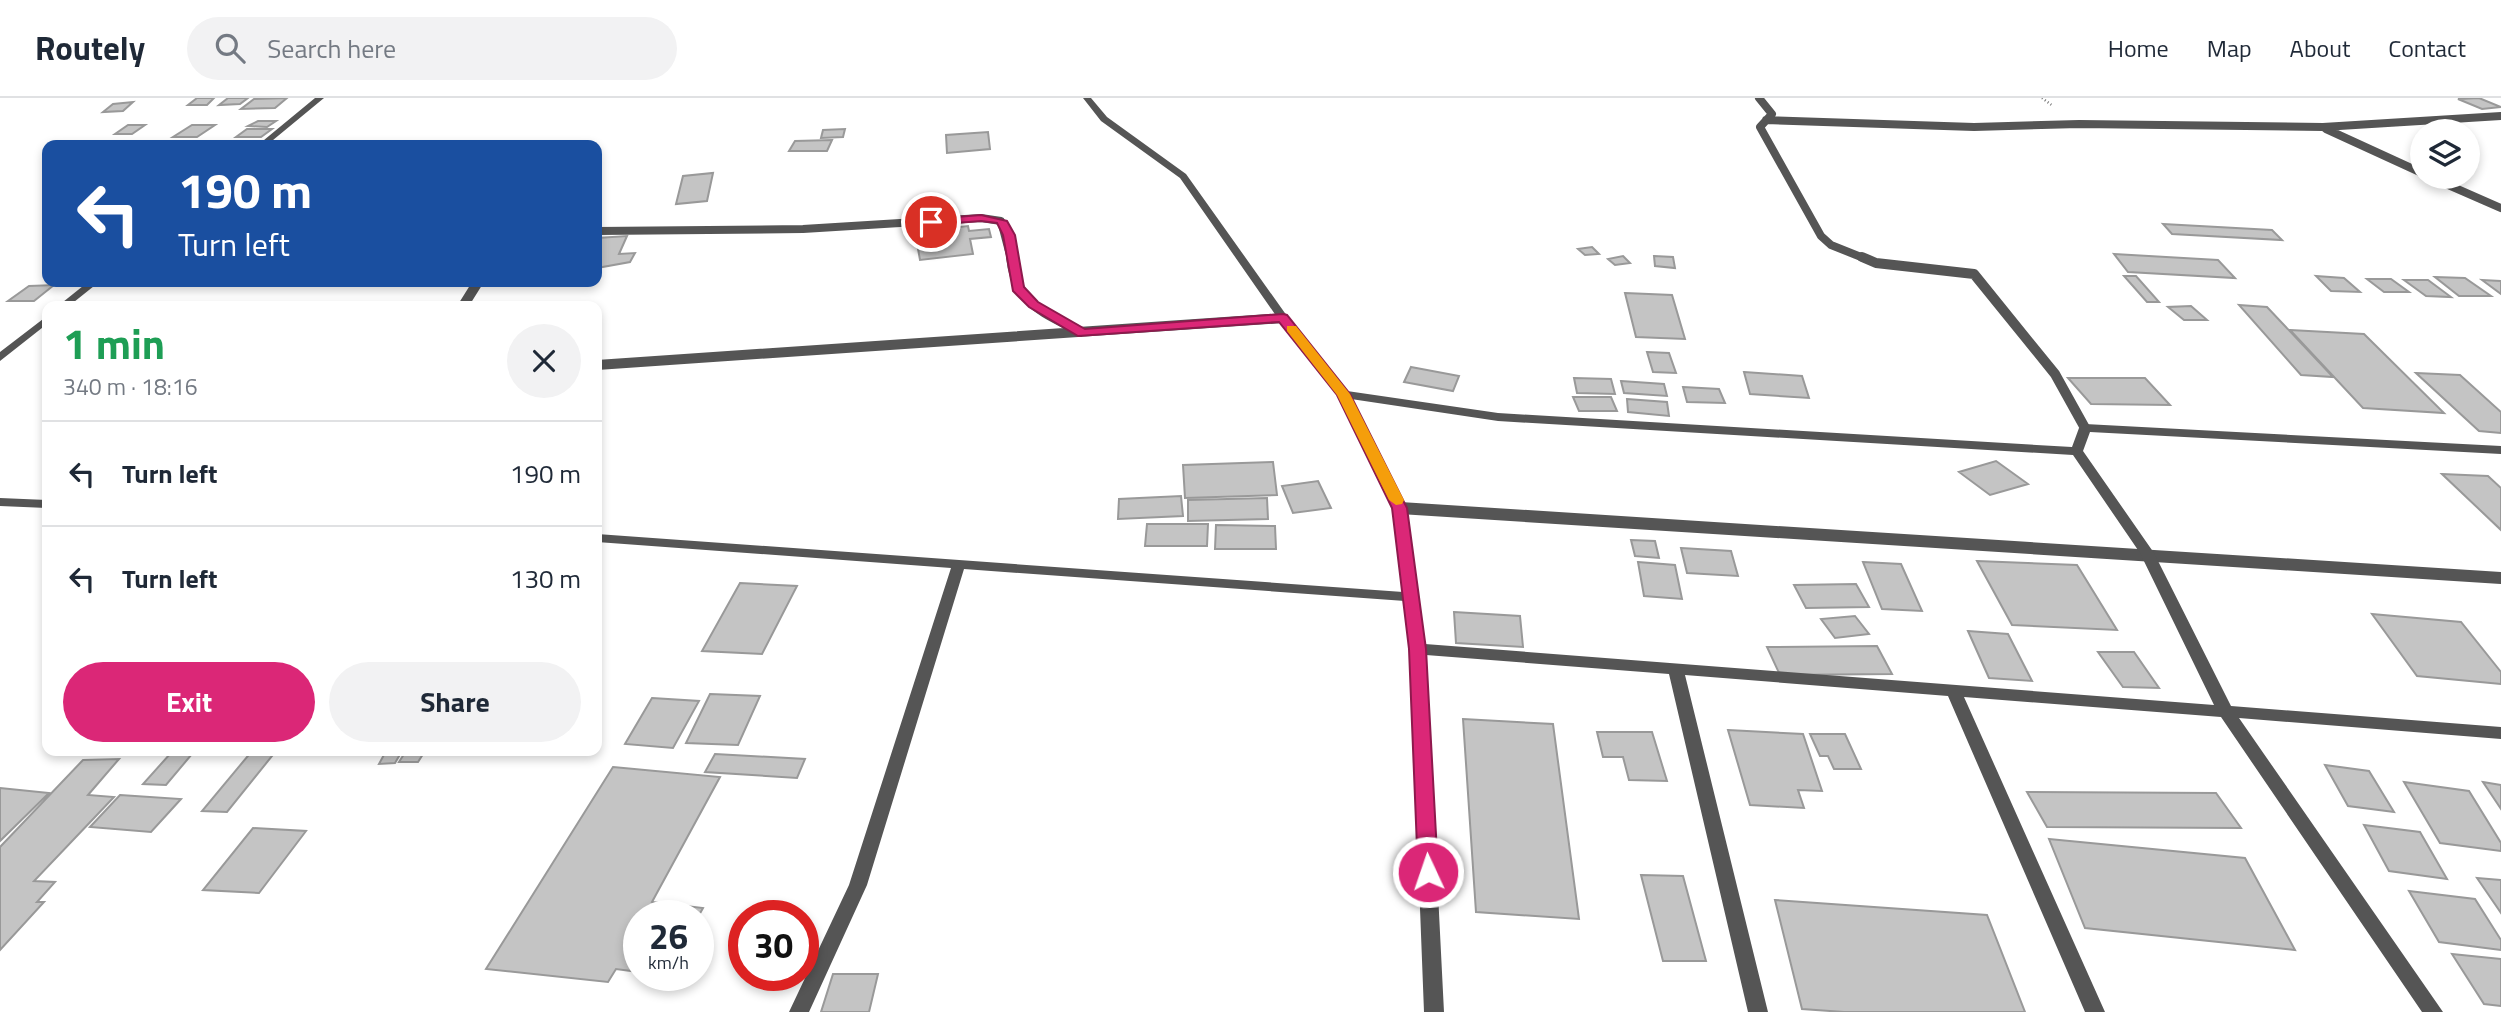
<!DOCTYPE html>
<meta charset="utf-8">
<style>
:root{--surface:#fff;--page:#f2f2f3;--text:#1f2937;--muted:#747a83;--line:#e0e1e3;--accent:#db2777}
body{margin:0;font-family:"Titillium Web",sans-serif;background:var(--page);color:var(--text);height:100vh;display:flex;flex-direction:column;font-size:26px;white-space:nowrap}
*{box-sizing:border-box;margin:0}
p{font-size:23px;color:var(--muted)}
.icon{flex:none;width:38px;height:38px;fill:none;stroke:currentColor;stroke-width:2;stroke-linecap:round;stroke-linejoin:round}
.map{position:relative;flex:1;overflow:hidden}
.side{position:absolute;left:42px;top:203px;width:560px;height:455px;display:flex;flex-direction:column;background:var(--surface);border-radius:14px;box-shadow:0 4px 10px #0003}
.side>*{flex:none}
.guide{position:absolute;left:42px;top:42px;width:560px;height:147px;border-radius:14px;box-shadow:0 4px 10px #0003;background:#1a4fa0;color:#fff;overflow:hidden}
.tools{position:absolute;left:2410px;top:21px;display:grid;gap:14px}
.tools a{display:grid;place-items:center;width:70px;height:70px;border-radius:50%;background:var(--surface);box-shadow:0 4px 10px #0003;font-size:35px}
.speed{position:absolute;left:623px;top:802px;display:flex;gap:14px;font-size:35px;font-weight:700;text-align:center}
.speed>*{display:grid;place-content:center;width:91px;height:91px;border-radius:50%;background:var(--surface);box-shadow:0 4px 10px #0003;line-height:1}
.speed small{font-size:18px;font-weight:400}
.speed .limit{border:10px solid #d22;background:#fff;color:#111}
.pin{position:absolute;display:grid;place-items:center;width:60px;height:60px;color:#fff;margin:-30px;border:4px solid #fff;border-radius:50%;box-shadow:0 2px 7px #0007}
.me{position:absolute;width:77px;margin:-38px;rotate:357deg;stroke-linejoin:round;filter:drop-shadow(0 0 5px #0008)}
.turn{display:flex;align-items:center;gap:24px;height:147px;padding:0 21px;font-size:32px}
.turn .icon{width:91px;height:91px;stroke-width:2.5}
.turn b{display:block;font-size:49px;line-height:60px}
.round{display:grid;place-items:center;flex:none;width:74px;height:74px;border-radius:37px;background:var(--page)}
.head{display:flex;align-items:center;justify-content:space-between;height:119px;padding:0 21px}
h1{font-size:42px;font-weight:700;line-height:52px;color:#1e9e55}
.primary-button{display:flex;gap:14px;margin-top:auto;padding:14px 21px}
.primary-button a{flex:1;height:80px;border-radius:42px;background:var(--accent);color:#fff;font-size:28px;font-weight:700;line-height:80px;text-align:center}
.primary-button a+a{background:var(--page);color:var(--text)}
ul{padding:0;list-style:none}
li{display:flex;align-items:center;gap:21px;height:105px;padding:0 21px;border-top:2px solid var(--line)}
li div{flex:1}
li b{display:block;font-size:26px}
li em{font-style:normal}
header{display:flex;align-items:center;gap:42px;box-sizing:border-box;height:98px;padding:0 35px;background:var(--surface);border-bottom:2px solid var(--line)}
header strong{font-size:33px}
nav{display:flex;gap:38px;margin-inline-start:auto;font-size:24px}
.search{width:490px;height:63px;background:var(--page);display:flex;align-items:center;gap:18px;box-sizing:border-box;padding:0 24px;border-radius:38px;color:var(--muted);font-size:26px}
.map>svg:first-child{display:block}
.building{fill:#c4c4c4;stroke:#999;stroke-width:2}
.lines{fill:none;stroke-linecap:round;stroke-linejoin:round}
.path{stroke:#777;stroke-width:2.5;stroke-dasharray:1 2.5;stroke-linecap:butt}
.service-far2{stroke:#555;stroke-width:8}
.service-far1{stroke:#555;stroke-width:10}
.service{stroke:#555;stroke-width:12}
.minor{fill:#555;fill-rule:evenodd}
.route{fill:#db2777;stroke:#8e194d;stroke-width:2}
.slow{fill:#f59e0b}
</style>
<header>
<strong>Routely</strong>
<div class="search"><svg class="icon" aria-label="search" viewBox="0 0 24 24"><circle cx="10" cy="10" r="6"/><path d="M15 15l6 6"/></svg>Search here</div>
<nav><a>Home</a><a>Map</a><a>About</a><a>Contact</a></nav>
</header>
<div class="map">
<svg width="2501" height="914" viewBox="0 0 2501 914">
<rect width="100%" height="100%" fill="#fff"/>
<!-- building -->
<path class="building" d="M197 0H214L207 7H188Z
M228 0H248L240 6 219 7Z
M287 0 275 10 241 11 254 1Z
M2479 0 2501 9 2482 11 2458 1Z
M133 4 123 13 103 14 113 6Z
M258 23H276L267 29 248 28Z
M128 27H145L132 36H115Z
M192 27H215L197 39H173Z
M247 31H272L261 39H236Z
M845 31 843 39 821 40 823 32Z
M988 34 990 51 947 55 946 37Z
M832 42 827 53H789L795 43Z
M713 75 707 103 676 106 683 78Z
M2163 126 2272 132 2282 142 2172 136Z
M968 128 969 133 989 131 991 139 970 141 973 156 920 162 915 134Z
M627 138 619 156 635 155 630 164 597 170V140Z
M1592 149 1599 156 1585 157 1578 151Z
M2114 156 2218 162 2235 180 2128 174Z
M1623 158 1630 165 1615 167 1608 161Z
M1654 158 1673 159 1675 170 1655 168Z
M2124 178H2136L2159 204H2147Z
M2316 178 2344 180 2360 194 2331 193Z
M2435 179 2465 180 2491 198H2459Z
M2367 181H2391L2409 194H2384Z
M2404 182H2428L2451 199 2426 198Z
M2482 182 2501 183V196Z
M54 187 34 203H8L29 188Z
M1625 195 1672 197 1685 241 1636 239Z
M2239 207 2267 209 2333 279 2301 277Z
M2191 208 2207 222H2184L2168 209Z
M2290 232 2364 236 2444 315 2363 310Z
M1647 254 1669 255 1676 275 1653 274Z
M1411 269 1459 278 1453 293 1404 284Z
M1744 274 1802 278 1809 300 1750 296Z
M2416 275 2460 277 2501 314V335L2479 333Z
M1574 280 1611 281 1615 296 1577 295Z
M2068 280H2145L2170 307 2091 306Z
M1621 283 1664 286 1667 298 1624 295Z
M1683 289 1719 291 1725 305 1687 304Z
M1573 299H1611L1617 313H1579Z
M1627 301 1667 304 1669 318 1628 314Z
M1996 363 2028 386 1990 397 1959 374Z
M1273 364 1277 397 1185 400 1183 367Z
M2442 376 2488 378 2501 390V432Z
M1318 383 1331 410 1293 415 1282 388Z
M1181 398 1183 418 1118 421 1119 401Z
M1267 400 1268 421 1188 423V402Z
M1147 426H1208L1207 448H1145Z
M1216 427 1275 428 1276 451H1215Z
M1631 442 1655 443 1659 460 1635 458Z
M1681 450 1731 453 1738 478 1687 475Z
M1977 463 2077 467 2117 532 2012 527Z
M1638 464 1675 467 1682 501 1644 498Z
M1863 464 1901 466 1922 513 1882 511Z
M740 485 797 488 762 556 702 553Z
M1856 486 1869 509 1806 510 1794 487Z
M1454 514 1520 518 1523 549 1456 545Z
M2372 516 2461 524 2501 574V586L2417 578Z
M1855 518 1869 536 1835 540 1821 521Z
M1968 533 2008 536 2032 583 1989 580Z
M1877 548 1892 576 1780 577 1767 549Z
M2098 554H2134L2159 590 2123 589Z
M710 596 760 598 738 647 686 645Z
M652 600 699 603 673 650 625 646Z
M1463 621 1553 626 1579 821 1476 814Z
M1728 632 1803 636 1822 693 1798 692 1804 710 1750 707Z
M1597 634H1652L1667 683 1629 682 1623 659H1603Z
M1810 636H1845L1861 671H1834L1828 658H1820Z
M252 653H276L227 714 202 713Z
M386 653H402L395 665 379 666Z
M406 653H425L418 664H399Z
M170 656H192L166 687 143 686Z
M715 656 805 661 797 680 705 674Z
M119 661 88 697 114 699 34 783 55 784 37 804H44L0 852V749L83 662Z
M2325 667 2369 673 2394 714 2348 708Z
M613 669 720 679 652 804 703 810 698 819 639 817V874L616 871 608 884 486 871Z
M2404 684 2469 693 2501 745V753L2440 745Z
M2483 684 2501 687V711Z
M0 690 49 695 0 743Z
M2027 694 2216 695 2241 730 2047 729Z
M120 697 181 701 151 734 90 729Z
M2364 727 2420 734 2447 781 2389 773Z
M253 730 306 733 259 795 203 792Z
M2049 741 2245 760 2295 852 2085 830Z
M1641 777 1683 778 1706 863H1663Z
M2477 780 2501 782V815Z
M2409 793 2475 801 2501 842V852L2439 844Z
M1775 802 1987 817 2025 914H1844L1802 911Z
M2452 856 2501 861V908L2484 906Z
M833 876H878L869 914H821Z"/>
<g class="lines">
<!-- path -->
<path class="path" d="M2042 0 2053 8"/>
<!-- service-far2 -->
<path class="service-far2" d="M1759 0 1772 16 1760 29 1821 138 1831 147 1866 161
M1766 22 1974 29 2079 26 2323 29 2501 18
M2326 31 2422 75
M2430 79 2501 110
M597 133 803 131 981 120 1001 123 1011 161"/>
<!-- service-far1 -->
<path class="service-far1" d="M1011 159C1016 207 1043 213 1081 234
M1862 159 1876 165 1974 176 2055 276 2085 330
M463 208 478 184
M597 267 1283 220"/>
<!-- service -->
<path class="service" d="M1400 410 2501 480"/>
<!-- minor -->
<path class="minor" d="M315 0H324L267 47H258Z
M1083 0H1091L1107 19 1186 76 1287 218 1347 293 1498 315 2072 349 2079 330 2085 326 2501 348V356L2090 334 2083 353 2154 455 2231 608 2501 629V641L2239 620 2443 914H2422L2221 619 1964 599 2105 914H2085L1948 598 1685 577 1768 914H1748L1669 576 1426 557 1444 914H1424L1410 551 1405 503 964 471 867 787 809 914H789L849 787 951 470 597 444V436L1403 494 1393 410 1337 297 1279 222 1180 80 1101 23ZM1351 301 1498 323 2073 357 2140 455 2214 607 1425 546 1407 410Z
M88 184H99L69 208H58Z
M47 218V226L0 263V254Z
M0 400 47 402V410L0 408Z"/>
</g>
<!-- route -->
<path class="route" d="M981 117 1007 123 1015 137 1024 189 1038 204 1085 231 1283 216 1287 217 1350 296 1407 410 1426 551 1438 774 1435 780H1421L1418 774 1409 551 1392 410 1337 297 1279 224 1078 238 1029 209 1013 193 1003 137 997 125 981 123 931 127 925 124 931 121Z"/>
<!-- slow -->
<path class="slow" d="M1287 228H1296L1350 296 1404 402 1402 406 1396 407 1389 402 1337 297 1287 233Z"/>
</svg>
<div class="tools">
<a><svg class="icon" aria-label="layers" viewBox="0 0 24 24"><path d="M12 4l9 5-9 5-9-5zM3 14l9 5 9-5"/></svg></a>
</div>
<div class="speed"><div>26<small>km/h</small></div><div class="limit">30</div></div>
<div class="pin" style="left:931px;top:124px;background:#d93025"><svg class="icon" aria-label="arrive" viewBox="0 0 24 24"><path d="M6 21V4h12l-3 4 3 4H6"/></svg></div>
<svg class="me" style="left:1428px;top:774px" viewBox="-20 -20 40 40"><circle r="17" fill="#db2777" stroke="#fff" stroke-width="3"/><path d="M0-11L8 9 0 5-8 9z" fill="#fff"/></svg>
<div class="guide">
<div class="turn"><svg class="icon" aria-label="left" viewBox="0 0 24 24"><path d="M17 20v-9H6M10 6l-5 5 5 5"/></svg><div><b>190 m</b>Turn left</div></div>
</div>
<section class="side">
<div class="head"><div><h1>1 min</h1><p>340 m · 18:16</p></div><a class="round"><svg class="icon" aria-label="close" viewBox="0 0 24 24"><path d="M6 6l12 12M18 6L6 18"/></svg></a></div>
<ul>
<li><svg class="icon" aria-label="left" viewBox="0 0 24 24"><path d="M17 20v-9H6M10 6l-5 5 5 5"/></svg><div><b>Turn left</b></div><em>190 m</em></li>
<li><svg class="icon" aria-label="left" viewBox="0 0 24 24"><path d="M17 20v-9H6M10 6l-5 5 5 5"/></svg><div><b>Turn left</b></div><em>130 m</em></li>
</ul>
<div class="primary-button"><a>Exit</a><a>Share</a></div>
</section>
</div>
